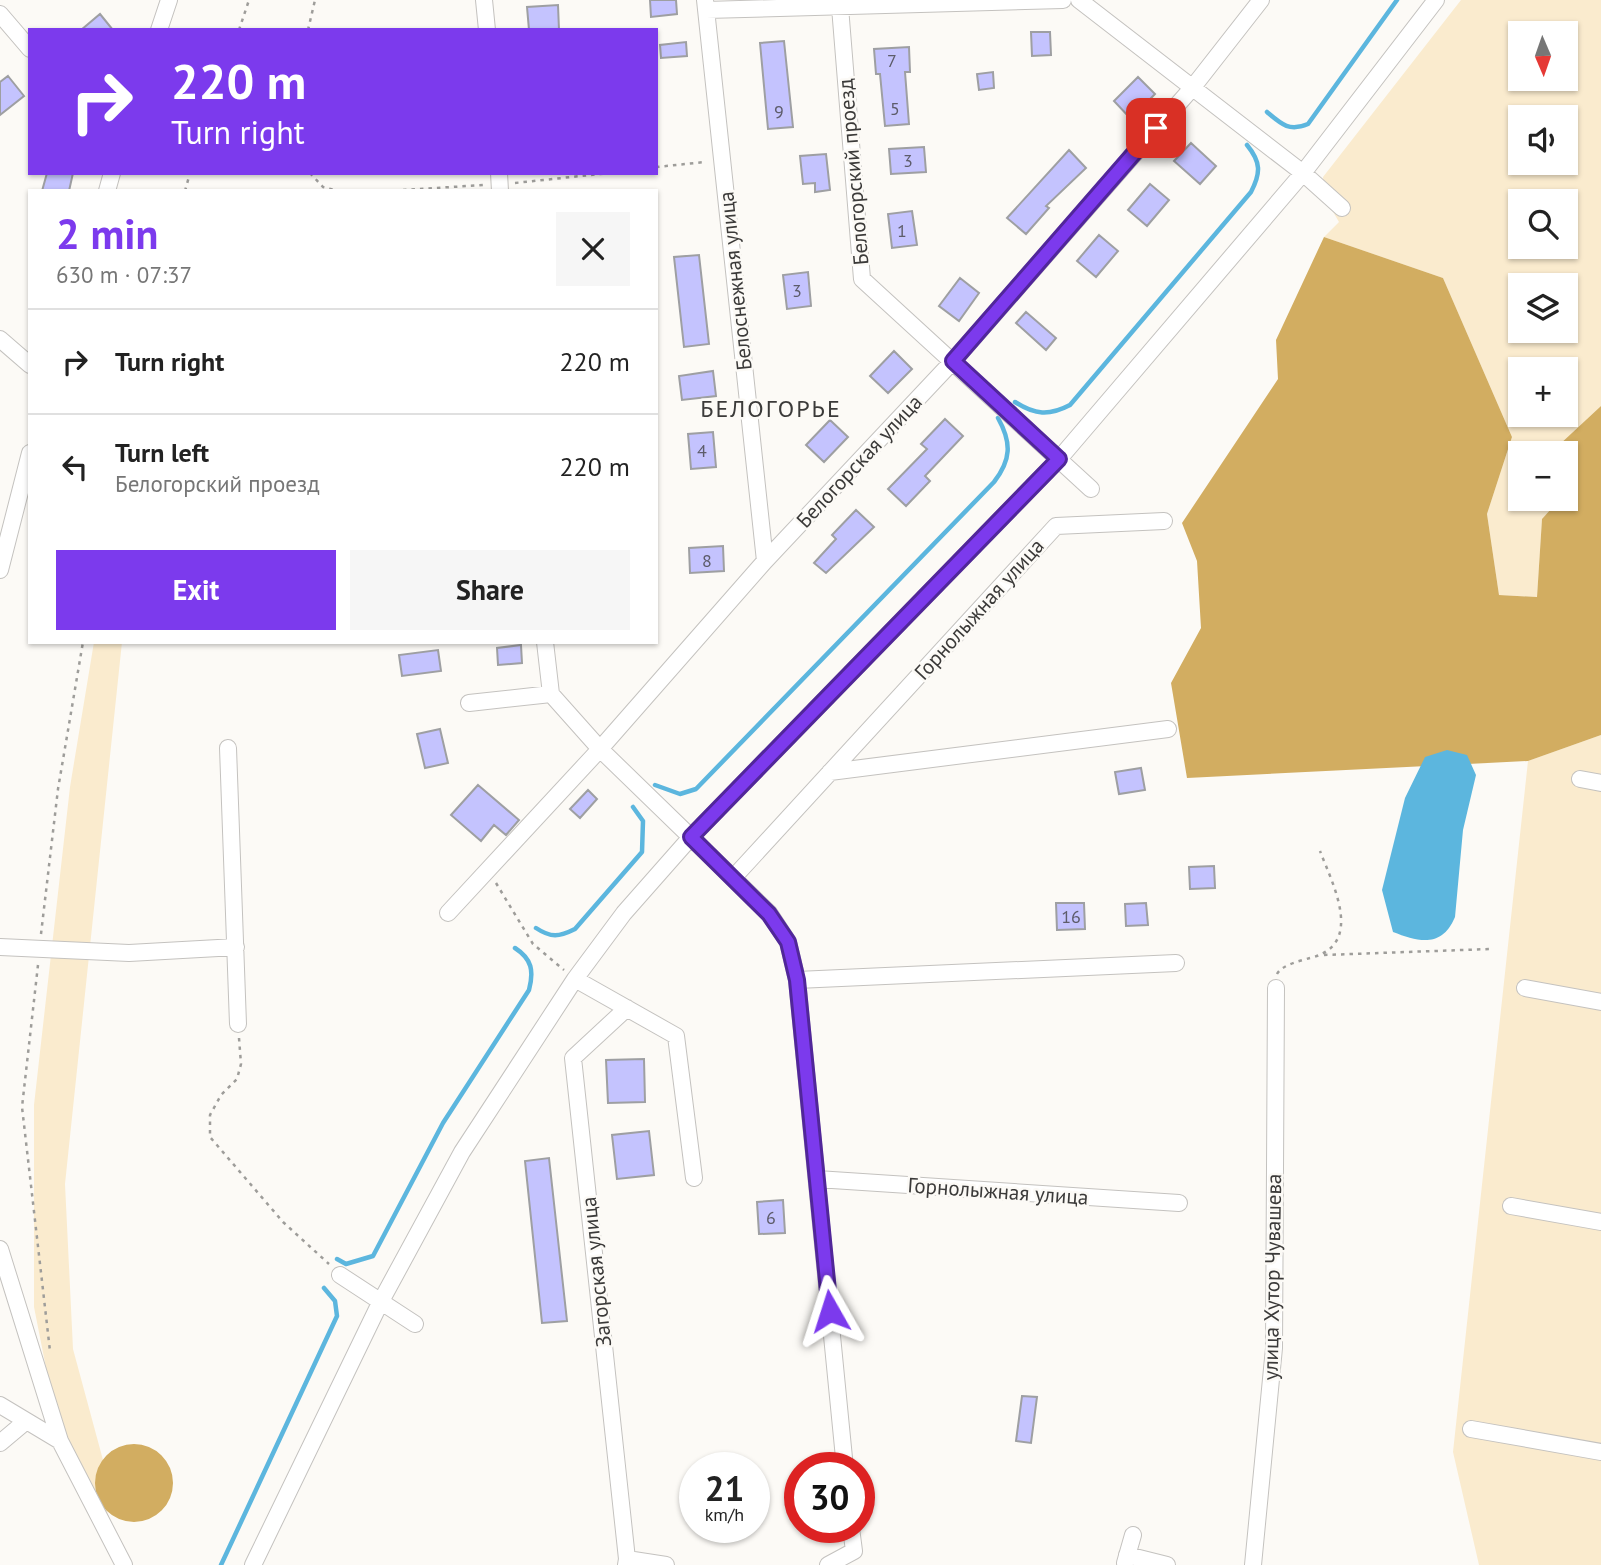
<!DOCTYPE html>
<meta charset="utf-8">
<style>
:root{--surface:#fff;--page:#f6f6f6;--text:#222;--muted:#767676;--line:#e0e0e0;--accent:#7c3aed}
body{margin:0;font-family:"PT Sans",sans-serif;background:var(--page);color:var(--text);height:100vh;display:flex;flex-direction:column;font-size:26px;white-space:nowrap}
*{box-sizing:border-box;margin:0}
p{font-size:23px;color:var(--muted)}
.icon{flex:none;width:38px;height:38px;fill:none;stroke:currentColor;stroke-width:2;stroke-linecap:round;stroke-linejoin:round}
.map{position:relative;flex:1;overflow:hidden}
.details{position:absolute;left:28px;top:189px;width:630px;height:455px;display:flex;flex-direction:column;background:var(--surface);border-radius:0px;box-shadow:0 2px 5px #0004}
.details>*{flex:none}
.hud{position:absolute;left:28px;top:28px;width:630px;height:147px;border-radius:0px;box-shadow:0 2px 5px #0004;background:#7c3aed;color:#fff;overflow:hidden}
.needle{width:46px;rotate:178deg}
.fabs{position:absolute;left:1508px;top:21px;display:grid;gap:14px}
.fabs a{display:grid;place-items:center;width:70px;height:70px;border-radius:0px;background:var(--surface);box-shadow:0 2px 5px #0004;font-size:35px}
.speed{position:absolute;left:679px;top:1452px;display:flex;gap:14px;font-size:35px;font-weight:700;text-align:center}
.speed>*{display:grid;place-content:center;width:91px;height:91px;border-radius:50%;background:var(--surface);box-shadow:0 2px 5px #0004;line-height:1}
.speed small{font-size:18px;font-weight:400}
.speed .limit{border:10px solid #d22;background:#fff;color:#111}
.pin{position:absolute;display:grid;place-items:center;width:60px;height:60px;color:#fff;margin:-30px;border-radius:14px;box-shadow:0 4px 10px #0006}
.me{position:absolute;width:77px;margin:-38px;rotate:354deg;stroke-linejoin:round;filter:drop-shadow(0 0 5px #0008)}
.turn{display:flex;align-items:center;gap:24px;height:147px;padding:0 28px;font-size:32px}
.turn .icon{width:91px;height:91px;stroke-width:2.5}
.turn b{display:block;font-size:49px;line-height:60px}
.round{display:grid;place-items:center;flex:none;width:74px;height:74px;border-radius:0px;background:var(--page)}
.overview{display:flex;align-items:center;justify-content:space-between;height:119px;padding:0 28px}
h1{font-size:42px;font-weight:700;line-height:52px;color:var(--accent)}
.button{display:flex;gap:14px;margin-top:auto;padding:14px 28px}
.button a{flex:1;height:80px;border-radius:0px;background:var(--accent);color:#fff;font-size:28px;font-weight:700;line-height:80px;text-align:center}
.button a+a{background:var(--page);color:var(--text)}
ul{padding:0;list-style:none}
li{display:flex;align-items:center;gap:21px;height:105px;padding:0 28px;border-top:2px solid var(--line)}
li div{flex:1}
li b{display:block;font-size:26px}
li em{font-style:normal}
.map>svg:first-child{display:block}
.green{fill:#faebce;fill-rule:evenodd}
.forest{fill:#d2ad61}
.water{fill:#5cb6de}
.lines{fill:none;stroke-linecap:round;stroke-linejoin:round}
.stream{stroke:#5cb6de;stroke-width:4.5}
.building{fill:#c4c3fe;stroke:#9e9fa2;stroke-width:2}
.minor-casing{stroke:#c4c2bf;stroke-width:18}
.path{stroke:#9e9d9a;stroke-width:2.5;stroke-dasharray:3.5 5;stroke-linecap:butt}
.minor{stroke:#fff;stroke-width:16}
.route-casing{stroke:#51269a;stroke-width:18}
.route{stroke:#7c3aed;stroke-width:12}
.labels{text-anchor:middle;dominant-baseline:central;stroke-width:5;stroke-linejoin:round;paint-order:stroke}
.number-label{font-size:18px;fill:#5d5c6a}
.street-label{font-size:21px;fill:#3b3a39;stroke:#fcfaf6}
.quarter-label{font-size:24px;letter-spacing:2px;fill:#3b3a39;stroke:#fcfaf6}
</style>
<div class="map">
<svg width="1601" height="1565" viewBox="0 0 1601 1565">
<rect width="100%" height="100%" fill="#fcfaf6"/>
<!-- green -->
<path class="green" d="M1461 0H1601V406L1559 445 1562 453H1521V499H1560L1542 519 1537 597 1499 595 1487 514 1512 437 1443 278 1324 237 1339 222 1325 198 1323 177ZM1521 33H1566V79H1521ZM1521 117H1566V163H1521ZM1521 201H1566V247H1521ZM1521 285H1566V331H1521ZM1521 369H1566V415H1521Z
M94 642H122L65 1184 73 1349 103 1460C90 1481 113 1524 121 1547L91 1498 52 1398 34 1307V1105L70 787Z
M1601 735V1565H1479L1453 1452 1528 761Z"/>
<!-- forest -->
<path class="forest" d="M1324 237 1443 278 1512 437 1487 514 1499 595 1537 597 1542 519 1560 499H1566V492L1574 483 1566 463V453H1562L1559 445 1601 406V735L1528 761 1187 778 1171 683 1201 628 1197 561 1182 523 1278 379 1276 340Z
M95 1483a39 39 0 1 1 78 0a39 39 0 1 1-78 0Z"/>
<!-- water -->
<path class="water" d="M1447 750 1467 755 1476 775 1463 830 1455 917C1442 948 1419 942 1393 932L1382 890 1405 798 1425 757Z"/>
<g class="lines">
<!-- stream -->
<path class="stream" d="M1267 112C1281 124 1289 132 1308 124L1397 0
M1015 402C1035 415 1049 416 1070 405L1251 192C1261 173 1261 162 1247 145
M655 785 680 794 696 789 994 482C1011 460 1012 443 998 418
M536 928C551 938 559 937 575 929L642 852 643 821 633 807
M337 1259 346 1264 373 1256 443 1123 529 990C534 971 532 959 515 948
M221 1565 337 1316 335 1301 324 1288"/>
</g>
<!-- building -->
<path class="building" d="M650 0H676L677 14 651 17Z
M558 5 559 30H529L527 7Z
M100 14 113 30H81Z
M1031 32H1050L1051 55 1032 56Z
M784 41 793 127 768 129 760 43Z
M686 42 687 56 661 58 660 45Z
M909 47 910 72H905L909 124 885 126 880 74H876L874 49Z
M993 72 994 88 979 90 977 74Z
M8 76 24 96 0 115V82Z
M1138 77 1155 94 1131 119 1114 101Z
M1191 143 1216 166 1200 184 1174 161Z
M924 147 926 172 891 174 889 149Z
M1069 150 1086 168 1046 206 1049 208 1026 234 1007 218Z
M826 154 830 190 815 192V183L803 184 800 156Z
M47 173H73L69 191H42Z
M1150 184 1169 200 1147 226 1128 210Z
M912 211 917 245 892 248 888 214Z
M1099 235 1118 251 1096 277 1077 261Z
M699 255 709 344 684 347 674 257Z
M808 272 811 306 787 309 783 275Z
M960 278 979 293 959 321 939 306Z
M1026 312 1056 338 1046 350 1016 323Z
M894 351 912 369 888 393 870 376Z
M713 371 716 396 682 400 679 376Z
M945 419 963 436 925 476 930 481 906 506 888 489 927 449 921 444Z
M830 420 848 437 824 462 806 445Z
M713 432 716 467 691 469 688 434Z
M856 510 874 527 826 573 814 563 836 539 832 535Z
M723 546 724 571 690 573 689 548Z
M521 645 522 663 498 665 497 648Z
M438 650 441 671 402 676 399 655Z
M440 729 448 763 425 768 417 734Z
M1141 768 1145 790 1119 794 1115 772Z
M478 785 519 820 506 835 494 825 481 841 451 815Z
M588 790 597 799 580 818 570 809Z
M1214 866 1215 888 1190 889 1189 867Z
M1056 903H1084L1085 929 1057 930Z
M1146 903 1148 925 1126 926 1125 904Z
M644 1059 645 1102 608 1103 606 1060Z
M649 1131 654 1175 617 1179 612 1135Z
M549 1158 567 1321 542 1323 525 1161Z
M783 1200 785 1233 759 1234 757 1202Z
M1022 1396 1037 1397 1031 1443 1016 1441Z"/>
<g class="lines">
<!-- minor casing -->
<g class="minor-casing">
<path id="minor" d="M484 0 487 30
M705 0 765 561
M1079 0 1303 173 1342 208
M840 7 862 279 1091 489
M706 10 1063 0
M0 14 30 49
M159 30 169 0
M499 173 500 191
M107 191 112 173
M0 339 30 365
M0 570 30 453
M545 642 551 694 600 749 769 913 788 942 797 980 845 1468
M469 703 551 694
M228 748 238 1024
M830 772 1168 729
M1580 779 1601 783
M734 877 1056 526 1164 521
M448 913 600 749 765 561 953 361 1193 87 1261 0
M0 947 129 953 236 947
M575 979 676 1036 694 1178
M797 980 1176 963
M1525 988 1601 1002
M627 1008 573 1058 627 1559
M817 1179 1179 1203
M1511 1206 1601 1222
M0 1249 60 1441 124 1565
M340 1275 415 1324
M0 1405 60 1441
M1471 1429 1601 1452
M0 1443 25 1422
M1127 1555 1167 1565
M1125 1563 1133 1535
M253 1565 380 1303 462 1152 575 979 624 913 691 837 1059 459 1303 173 1436 0
M626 1565 627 1559 666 1565
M828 1565 854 1551 851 1528
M1253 1565 1274 1348 1276 988"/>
</g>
<!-- path -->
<path class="path" d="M239 30 249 0
M308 30 315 0
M656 167 705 162
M310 173 323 187 338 191
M515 183 609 173
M185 191 190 173
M386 191 484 185
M496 883 533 944 564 970
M41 934 58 789 83 642
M1324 955 1490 949
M38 965 22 1107 50 1351
M1277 974C1282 965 1299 961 1310 958 1365 945 1333 885 1320 851
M239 1038 241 1064 237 1079 221 1095 210 1115V1137L283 1222 329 1264"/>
<!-- minor -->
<use href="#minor" class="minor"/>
</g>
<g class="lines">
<!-- route casing -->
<g class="route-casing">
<path id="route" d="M830 1311 797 980 788 942 769 914 691 837 1059 459 953 361 1156 128"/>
</g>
<!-- route -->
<use href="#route" class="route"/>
</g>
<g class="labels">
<!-- number labels -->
<g class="number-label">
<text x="892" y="60">7</text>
<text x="895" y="108">5</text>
<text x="779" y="111">9</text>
<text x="908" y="160">3</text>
<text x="902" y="230">1</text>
<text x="797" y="290">3</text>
<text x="702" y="450">4</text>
<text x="707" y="560">8</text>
<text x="1071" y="916">16</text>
<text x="771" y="1217">6</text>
</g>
<!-- street labels -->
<g class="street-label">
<text transform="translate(853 172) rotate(-95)">Белогорский проезд</text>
<text transform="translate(735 281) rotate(-96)">Белоснежная улица</text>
<text transform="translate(859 461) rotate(-47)">Белогорская улица</text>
<text transform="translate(979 609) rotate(-48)">Горнолыжная улица</text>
<text transform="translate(998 1191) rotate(4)">Горнолыжная улица</text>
<text transform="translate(596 1272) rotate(-96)">Загорская улица</text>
<text transform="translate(1272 1277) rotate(-89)">улица Хутор Чувашева</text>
</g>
<!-- quarter labels -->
<g class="quarter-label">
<text x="771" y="408">БЕЛОГОРЬЕ</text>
</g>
</g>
</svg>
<div class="fabs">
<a><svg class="needle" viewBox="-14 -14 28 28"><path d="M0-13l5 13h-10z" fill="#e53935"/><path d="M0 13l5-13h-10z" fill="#767676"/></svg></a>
<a><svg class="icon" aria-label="sound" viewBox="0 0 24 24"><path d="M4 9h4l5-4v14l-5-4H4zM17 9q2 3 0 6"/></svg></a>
<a><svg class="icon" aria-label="search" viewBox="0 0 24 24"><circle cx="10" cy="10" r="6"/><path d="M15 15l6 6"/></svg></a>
<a><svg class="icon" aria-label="layers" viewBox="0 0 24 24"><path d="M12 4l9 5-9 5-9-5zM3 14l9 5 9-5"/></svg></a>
<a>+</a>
<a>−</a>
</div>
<div class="speed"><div>21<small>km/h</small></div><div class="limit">30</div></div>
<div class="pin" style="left:1156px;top:128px;background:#d93025"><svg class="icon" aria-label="arrive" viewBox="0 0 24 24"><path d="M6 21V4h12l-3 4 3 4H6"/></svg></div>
<svg class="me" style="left:830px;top:1311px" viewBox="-20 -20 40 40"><path d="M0-17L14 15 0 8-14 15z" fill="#7c3aed" stroke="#fff" stroke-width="4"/></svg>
<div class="hud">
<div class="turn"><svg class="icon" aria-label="right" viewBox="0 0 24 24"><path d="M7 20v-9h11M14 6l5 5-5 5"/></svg><div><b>220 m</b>Turn right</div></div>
</div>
<section class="details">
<div class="overview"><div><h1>2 min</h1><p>630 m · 07:37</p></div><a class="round"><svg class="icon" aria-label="close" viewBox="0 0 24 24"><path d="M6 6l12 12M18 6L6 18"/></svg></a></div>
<ul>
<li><svg class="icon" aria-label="right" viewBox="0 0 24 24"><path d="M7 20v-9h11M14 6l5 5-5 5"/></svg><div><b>Turn right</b></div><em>220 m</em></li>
<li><svg class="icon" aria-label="left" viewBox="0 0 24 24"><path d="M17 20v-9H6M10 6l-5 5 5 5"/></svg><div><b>Turn left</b><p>Белогорский проезд</p></div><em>220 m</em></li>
</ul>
<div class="button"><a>Exit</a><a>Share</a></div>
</section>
</div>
